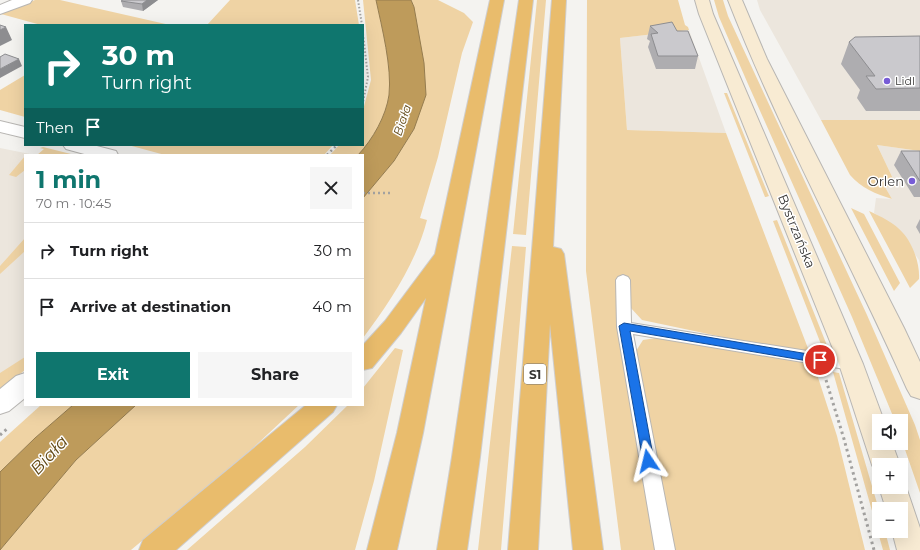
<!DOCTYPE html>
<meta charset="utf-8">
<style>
:root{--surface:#fff;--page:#f6f6f6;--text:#202124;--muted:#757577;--line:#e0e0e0;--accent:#0f766e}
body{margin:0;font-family:Montserrat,sans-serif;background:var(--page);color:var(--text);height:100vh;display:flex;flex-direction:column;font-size:15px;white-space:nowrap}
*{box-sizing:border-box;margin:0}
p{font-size:13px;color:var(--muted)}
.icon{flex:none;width:22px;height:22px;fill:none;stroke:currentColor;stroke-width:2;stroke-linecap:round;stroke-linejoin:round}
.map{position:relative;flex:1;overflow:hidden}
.side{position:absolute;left:24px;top:154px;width:340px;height:252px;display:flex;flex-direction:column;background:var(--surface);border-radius:0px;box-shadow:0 4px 16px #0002}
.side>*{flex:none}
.hud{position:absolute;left:24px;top:24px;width:340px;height:122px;border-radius:0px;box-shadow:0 4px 16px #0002;background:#0f766e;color:#fff;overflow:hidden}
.controls{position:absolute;left:872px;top:414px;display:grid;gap:8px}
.controls a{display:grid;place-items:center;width:36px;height:36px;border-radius:0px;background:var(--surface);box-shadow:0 4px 16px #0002;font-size:20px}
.pin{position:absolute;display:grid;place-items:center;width:34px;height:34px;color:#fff;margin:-17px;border:2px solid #fff;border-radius:50%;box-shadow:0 1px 4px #0007}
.me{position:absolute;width:44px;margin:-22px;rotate:350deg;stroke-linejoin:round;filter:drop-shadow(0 0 3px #0008)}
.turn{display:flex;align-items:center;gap:14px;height:84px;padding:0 12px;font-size:18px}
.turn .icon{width:52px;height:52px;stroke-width:2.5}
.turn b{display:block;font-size:28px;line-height:34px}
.then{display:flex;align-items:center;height:38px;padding:0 12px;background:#0003;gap:8px;font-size:15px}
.round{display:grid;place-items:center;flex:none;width:42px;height:42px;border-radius:0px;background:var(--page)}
.head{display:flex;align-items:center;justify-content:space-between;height:68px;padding:0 12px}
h1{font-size:24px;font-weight:700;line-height:30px;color:var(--accent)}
.primary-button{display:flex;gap:8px;margin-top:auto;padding:8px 12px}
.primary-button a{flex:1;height:46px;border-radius:0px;background:var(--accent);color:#fff;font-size:16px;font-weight:700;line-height:46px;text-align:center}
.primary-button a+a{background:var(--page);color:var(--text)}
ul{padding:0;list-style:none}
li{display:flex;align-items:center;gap:12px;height:56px;padding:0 12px;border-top:1px solid var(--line)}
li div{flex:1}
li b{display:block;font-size:15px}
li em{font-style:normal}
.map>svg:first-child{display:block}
.built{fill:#ece6dd}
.green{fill:#efd3a4}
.water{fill:#be9b5b;stroke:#957c4f}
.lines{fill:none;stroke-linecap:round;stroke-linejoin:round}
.service-casing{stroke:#b8b6b3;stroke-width:2}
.minor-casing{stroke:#b8b6b3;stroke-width:2}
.secondary-casing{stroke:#b8b6b3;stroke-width:2}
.motorway-casing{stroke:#cfcece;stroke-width:2}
.path-far2{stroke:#a3a2a0;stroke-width:2;stroke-dasharray:1.5 2;stroke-linecap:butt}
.path-far1{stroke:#a3a2a0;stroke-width:2.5;stroke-dasharray:2 3;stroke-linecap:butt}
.path{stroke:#a3a2a0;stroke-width:3;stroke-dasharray:2.5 3.5;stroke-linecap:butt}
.service{fill:#fff;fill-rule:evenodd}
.minor{fill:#fff;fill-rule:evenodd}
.secondary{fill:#f8ebd3;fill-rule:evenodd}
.motorway{fill:#e9bc6c;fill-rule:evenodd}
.wall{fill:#aeadb0}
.shaded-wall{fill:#8d8d90}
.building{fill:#cac9cd;stroke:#8d8d90}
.route{fill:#1a73e8;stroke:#114b97}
.poi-dot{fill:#775cd6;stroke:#fff;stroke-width:1.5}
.labels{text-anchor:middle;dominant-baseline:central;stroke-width:3;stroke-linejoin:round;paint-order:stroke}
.far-poi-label{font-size:11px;fill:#353433;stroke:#fff;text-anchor:start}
.far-water-label{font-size:12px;font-style:italic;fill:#614816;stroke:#fff}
.shield{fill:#fff;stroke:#727170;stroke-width:1}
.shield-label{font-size:12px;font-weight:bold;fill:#353433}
.poi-label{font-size:13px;fill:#353433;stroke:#fff;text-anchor:end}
.street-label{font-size:13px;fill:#353433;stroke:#fff}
.near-water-label{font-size:17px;font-style:italic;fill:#614816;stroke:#fff}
</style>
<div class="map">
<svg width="920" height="550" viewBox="0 0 920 550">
<rect width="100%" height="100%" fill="#f4f3f0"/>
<!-- built -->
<path class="built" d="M757 0H920V120H821L760 10Z
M689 30 726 133 627 130 620 38Z
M877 145 920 151V264L919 260 895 226 874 213 876 198 892 199 885 187H897Z
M0 148 35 155H25V363L0 384Z"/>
<!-- green -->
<path class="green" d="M35 0H60L170 25H41L1 14Z
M230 0H355L359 25H207Z
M363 0H376C382 28 392 67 389 95 386 116 373 139 358 155H330L339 145H363V110L371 80Z
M411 0H438L464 13 473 22 462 53 438 157 420 218 427 220C416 263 390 302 363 338V198L394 161 414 129V7Z
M537 0H546L526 235 513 234Z
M587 0H678L685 25 688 27 689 30 620 38 627 130 726 133 809 351 775 348 642 320 630 307 627 277 618 276V325L658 550H621L586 271Z
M714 0H723L728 16 867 315 915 425 920 440V493L901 438V421H895L852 317 748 84 719 17Z
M25 75V117L0 110V90Z
M724 93H727L768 194 769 196 766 197H765Z
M821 120H920V151L877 145 897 187H885L892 199C876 194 861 188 850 175Z
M128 145H333L324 155H165Z
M43 147 75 155H37L44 149 40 148Z
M25 156V170L16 177 9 175Z
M851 208 864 214 900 283 894 291Z
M869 211C880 216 895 223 903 233 913 244 920 264 919 279L910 288Z
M777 220 828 348 827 351 824 352 773 221Z
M25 238V251L0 274V266Z
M512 246 526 247 501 550H478Z
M656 338 670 339 780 357 814 365 837 436 865 550H673L636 351 643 340Z
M395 348 403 350 374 481 355 550H187L305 447 348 405H363V388Z
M25 357V370L0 390V373Z
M833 372 839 373 879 510V531H885L890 550H883Z
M41 405H73L35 438 0 472V442Z
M136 405H299L254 447 131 550H0L76 460Z"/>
<!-- water -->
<path class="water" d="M376 0H411L414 7 424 63 426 95 414 129 394 161 363 198V155H358C373 139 386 116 389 95 392 67 382 28 376 0Z
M73 405H136L76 460 0 550V472L35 438Z"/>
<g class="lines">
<!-- service casing -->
<g class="service-casing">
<path id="service" d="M623 275 628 277 630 280 631 323 851 358 857 360 859 364 857 368 851 370 633 334 675 550H655L617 327 616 280 618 277Z"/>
</g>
<!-- minor casing -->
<g class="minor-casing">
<path id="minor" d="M12 0H32L30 3 0 14V5Z
M0 121 25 127V138L0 132Z
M63 145H93L116 151 118 155H88L66 149Z
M25 373V398L9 411 0 414V389L16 376Z"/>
</g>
<!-- secondary casing -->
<g class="secondary-casing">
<path id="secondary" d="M695 0H709L713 14 863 364 884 421H879V443H892L900 465H879V474L876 473 872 465 839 364 699 14Z
M728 0H742L767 59 904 328 920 362V399L911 396 907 389C849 259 780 133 728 0Z
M901 477 903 478 920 528V550H897L892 531H901V509H886L879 487H901Z"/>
</g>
<!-- motorway casing -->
<g class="motorway-casing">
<path id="motorway" d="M490 0H504L423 433 397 550H367L397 433 426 298 401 333 372 368 363 370V345L385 321 435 254Z
M519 0H533L480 457 467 550H437L452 457Z
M552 0H566L553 247 561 249 564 254 603 550H573L550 324 538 550H508Z
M306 405H337L333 412 176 550H139L143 540Z"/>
</g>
<!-- path-far2 -->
<path class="path-far2" d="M358 0 362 25
M363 34 368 77 363 102"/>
<!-- path-far1 -->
<path class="path-far1" d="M327 155 337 145
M363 193H391"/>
<!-- path -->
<path class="path" d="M826 380 844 439 874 550
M0 435 8 428"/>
<!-- service -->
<use href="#service" class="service"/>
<!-- minor -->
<use href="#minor" class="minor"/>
<!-- secondary -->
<use href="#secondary" class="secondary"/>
<!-- motorway -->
<use href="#motorway" class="motorway"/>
</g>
<!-- wall -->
<path class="wall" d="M158 0 143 11 123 7 121 1Z
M650 26 677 31 698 56 695 69H656L648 47 650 41 647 39Z
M920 36V111H866L857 98 860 90 841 64 849 42Z
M901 151H920V197H914L894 165Z
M920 219V234L916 227Z"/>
<!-- shaded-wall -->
<path class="shaded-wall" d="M147 0H158L143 11 142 4Z
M6 27 12 40 0 46V30Z
M19 59 22 66 0 78V69Z"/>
<!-- building -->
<path class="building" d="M123 0H147L142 4 121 1Z
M672 22 677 31H688L698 56H658L651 34 658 33 650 26Z
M0 25 6 27 0 30Z
M920 36V88L876 89 866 76H875L849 42 855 37Z
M5 54 19 59 0 69V57Z
M901 151H920V181Z"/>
<!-- route -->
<path class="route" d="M624 323 820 356 823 357 825 360 823 362 820 363 630 331 654 461 652 464 648 465 645 464 643 461 619 326Z"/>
<!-- markers -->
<g class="poi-dot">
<circle cx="887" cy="81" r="4"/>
<circle cx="912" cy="181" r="4"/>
</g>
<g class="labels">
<!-- far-poi labels -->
<g class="far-poi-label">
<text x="895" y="81">Lidl</text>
</g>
<!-- far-water labels -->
<g class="far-water-label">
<text transform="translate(402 120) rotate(-71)">Biała</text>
</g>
<!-- shield labels -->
<rect class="shield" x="524" y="364" width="22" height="20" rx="3"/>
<g class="shield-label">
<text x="535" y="374">S1</text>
</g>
<!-- poi labels -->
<g class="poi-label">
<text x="904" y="181">Orlen</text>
</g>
<!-- street labels -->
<g class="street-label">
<text transform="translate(797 231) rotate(68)">Bystrzańska</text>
</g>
<!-- near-water labels -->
<g class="near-water-label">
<text transform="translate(49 455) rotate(-47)">Biała</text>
</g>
</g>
</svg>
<div class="controls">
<a><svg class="icon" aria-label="sound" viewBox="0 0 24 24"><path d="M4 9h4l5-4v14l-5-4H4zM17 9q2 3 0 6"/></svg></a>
<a>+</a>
<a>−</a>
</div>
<div class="pin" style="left:820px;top:360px;background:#d93025"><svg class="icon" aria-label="arrive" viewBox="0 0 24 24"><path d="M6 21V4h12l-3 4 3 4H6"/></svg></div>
<svg class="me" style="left:648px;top:461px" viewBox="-20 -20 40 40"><path d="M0-17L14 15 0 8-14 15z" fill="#1a73e8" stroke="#fff" stroke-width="4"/></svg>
<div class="hud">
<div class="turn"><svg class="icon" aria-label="right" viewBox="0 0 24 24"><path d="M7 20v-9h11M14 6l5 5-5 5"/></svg><div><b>30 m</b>Turn right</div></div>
<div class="then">Then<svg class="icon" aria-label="arrive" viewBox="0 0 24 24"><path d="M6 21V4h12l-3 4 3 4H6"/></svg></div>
</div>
<section class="side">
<div class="head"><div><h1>1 min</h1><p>70 m · 10:45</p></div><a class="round"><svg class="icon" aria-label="close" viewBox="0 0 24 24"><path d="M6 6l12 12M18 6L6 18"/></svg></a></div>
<ul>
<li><svg class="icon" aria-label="right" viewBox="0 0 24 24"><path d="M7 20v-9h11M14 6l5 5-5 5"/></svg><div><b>Turn right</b></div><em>30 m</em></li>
<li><svg class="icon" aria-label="arrive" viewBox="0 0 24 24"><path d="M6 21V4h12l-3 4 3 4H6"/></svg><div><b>Arrive at destination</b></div><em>40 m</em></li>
</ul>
<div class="primary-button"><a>Exit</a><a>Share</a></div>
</section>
</div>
